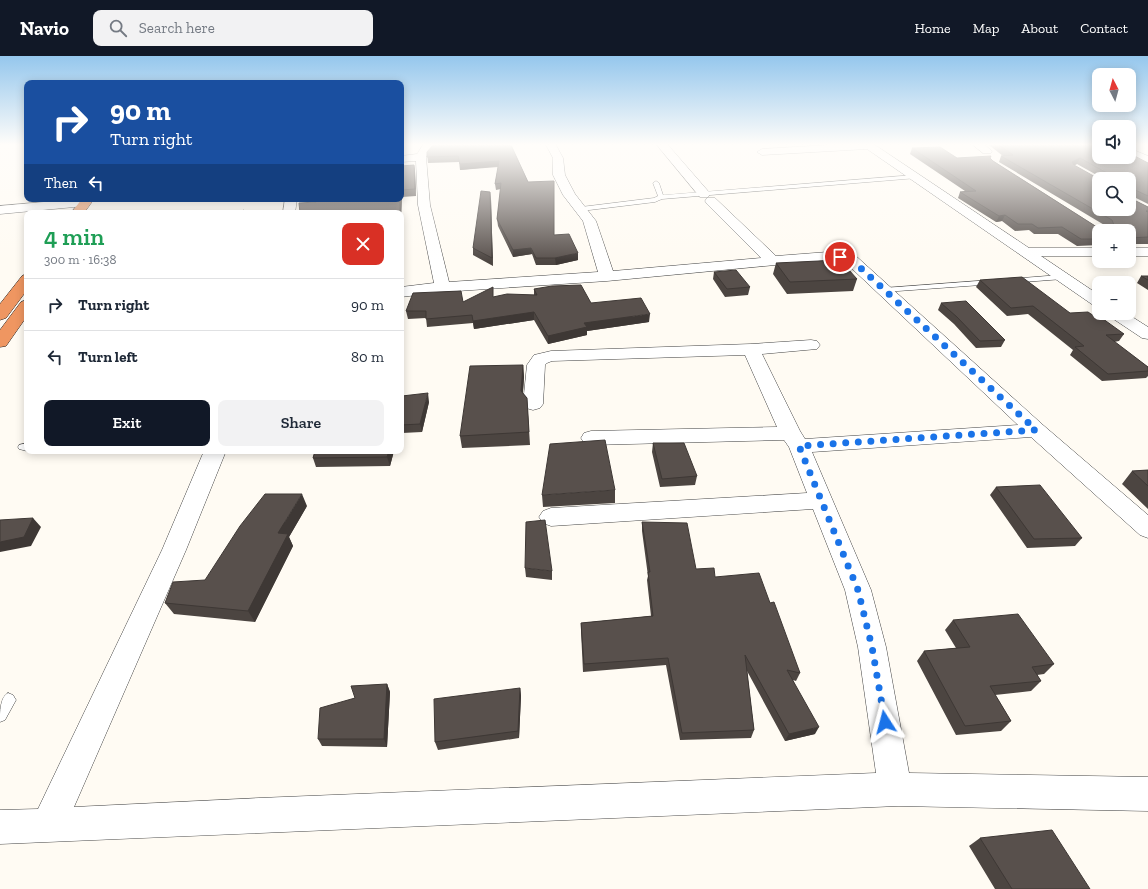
<!DOCTYPE html>
<meta charset="utf-8">
<style>
:root{--surface:#fff;--page:#f2f2f3;--text:#1f2937;--muted:#747a83;--line:#e0e1e3;--accent:#111827}
body{margin:0;font-family:"Zilla Slab",serif;background:var(--page);color:var(--text);height:100vh;display:flex;flex-direction:column;font-size:15px;white-space:nowrap}
*{box-sizing:border-box;margin:0}
p{font-size:13px;color:var(--muted)}
.icon{flex:none;width:22px;height:22px;fill:none;stroke:currentColor;stroke-width:2;stroke-linecap:round;stroke-linejoin:round}
.map{position:relative;flex:1;overflow:hidden}
.details{position:absolute;left:24px;top:154px;width:380px;height:244px;display:flex;flex-direction:column;background:var(--surface);border-radius:8px;box-shadow:0 2px 10px #0003}
.details>*{flex:none}
.hud{position:absolute;left:24px;top:24px;width:380px;height:122px;border-radius:8px;box-shadow:0 2px 10px #0003;background:#1a4fa0;color:#fff;overflow:hidden}
.needle{width:26px;rotate:354deg}
.controls{position:absolute;left:1092px;top:12px;display:grid;gap:8px}
.controls a{display:grid;place-items:center;width:44px;height:44px;border-radius:8px;background:var(--surface);box-shadow:0 2px 10px #0003;font-size:20px}
.pin{position:absolute;display:grid;place-items:center;width:34px;height:34px;color:#fff;margin:-17px;border:2px solid #fff;border-radius:50%;box-shadow:0 1px 4px #0007}
.me{position:absolute;width:44px;margin:-22px;rotate:351deg;stroke-linejoin:round;filter:drop-shadow(0 0 3px #0008)}
.turn{display:flex;align-items:center;gap:14px;height:84px;padding:0 20px;font-size:18px}
.turn .icon{width:52px;height:52px;stroke-width:2.5}
.turn b{display:block;font-size:28px;line-height:34px}
.then{display:flex;align-items:center;height:38px;padding:0 20px;background:#0003;gap:8px;font-size:15px}
.round{display:grid;place-items:center;flex:none;width:42px;height:42px;border-radius:8px;background:var(--page)}
.summary{display:flex;align-items:center;justify-content:space-between;height:68px;padding:0 20px}
h1{font-size:24px;font-weight:600;line-height:30px;color:#1e9e55}
.action{display:flex;gap:8px;margin-top:auto;padding:8px 20px}
.action a{flex:1;height:46px;border-radius:8px;background:var(--accent);color:#fff;font-size:16px;font-weight:600;line-height:46px;text-align:center}
.action a+a{background:var(--page);color:var(--text)}
ul{padding:0;list-style:none}
li{display:flex;align-items:center;gap:12px;height:52px;padding:0 20px;border-top:1px solid var(--line)}
li div{flex:1}
li b{display:block;font-size:15px}
li em{font-style:normal}
header{display:flex;align-items:center;gap:24px;box-sizing:border-box;height:56px;padding:0 20px;background:var(--accent);color:#fff}
header strong{font-size:19px}
nav{display:flex;gap:22px;margin-inline-start:auto;font-size:14px}
.search{width:280px;height:36px;background:var(--page);display:flex;align-items:center;gap:10px;box-sizing:border-box;padding:0 14px;border-radius:8px;color:var(--muted);font-size:15px}
.map>svg:first-child{display:block}
.lines{fill:none;stroke-linecap:round;stroke-linejoin:round}
.lane-casing{stroke:#434343;stroke-width:1}
.street-casing{stroke:#434343;stroke-width:1}
.highway-casing{stroke:#212121;stroke-width:1}
.lane{fill:#fff;fill-rule:evenodd}
.street{fill:#fff;fill-rule:evenodd}
.highway{fill:#ef9661;fill-rule:evenodd}
.wall{fill:#4c4541;fill-rule:evenodd}
.shaded-wall{fill:#3e3835}
.building{fill:#58504c;stroke:#3e3835;fill-rule:evenodd}
.route{stroke:#1a73e8;stroke-width:7;stroke-dasharray:0 12.6}
</style>
<header>
<strong>Navio</strong>
<div class="search"><svg class="icon" aria-label="search" viewBox="0 0 24 24"><circle cx="10" cy="10" r="6"/><path d="M15 15l6 6"/></svg>Search here</div>
<nav><a>Home</a><a>Map</a><a>About</a><a>Contact</a></nav>
</header>
<div class="map">
<svg width="1148" height="833" viewBox="0 0 1148 833">
<rect width="100%" height="100%" fill="#fffbf3"/>
<g class="lines">
<!-- lane casing -->
<g class="lane-casing">
<path id="lane" d="M915 119 917 120V122L662 143 655 146 581 155 578 153 581 151 654 142 658 140 653 127 656 125 659 127 663 139Z
M1060 219H1063V223L1011 227 1007 225 1011 223Z
M992 224 996 226 995 228 884 236 880 234 884 232Z
M27 387V395L19 393 18 391 19 389Z
M8 637 13 639 16 644 5 664 0 666C0 656 0 641 8 637Z"/>
</g>
<!-- street casing -->
<g class="street-casing">
<path id="street" d="M423 89H433L426 101 430 149 449 226 598 216 583 165 563 139 553 119V102L546 89H556L563 102 565 119 575 138 596 165 613 215 761 202 707 148 705 145 707 142H715L776 200 828 196 857 201 1043 369 1148 459V482L1140 479 1031 381 812 396 871 534 886 591 909 717 1148 721V755L898 750 0 788V754L38 753 162 494 204 395H226L186 494 74 751 259 742 876 717 858 591 845 534 813 453 551 470 543 467 539 461 543 455 551 452 807 437 789 391 784 384 591 389 584 387 581 382 584 377 591 375 777 371 745 299 552 305 547 307 545 309 543 348 540 352 533 354 526 352 523 348 527 309 534 299 551 295 751 288 811 284 817 285 820 289 817 293 762 298 800 375 805 383 1018 369 847 208 828 204 607 225 442 236 401 241V231L434 227 418 149 416 105 401 106V100L417 98Z
M657 89H668L708 135 710 138 708 141H700Z
M829 89H875L1029 192H1099V200H1041L1099 239V251L1093 249 867 93 762 99 757 96 762 93Z
M973 89H985L992 95 991 97H983Z
M1129 92 1148 100V107L1129 99Z
M77 143H88L91 146 89 149 85 150 0 158V150Z
M285 143H297L295 157H283Z
M1129 192H1148V200H1129Z
M1107 257H1126L1148 271V283L1142 282 1109 260Z"/>
</g>
<!-- highway casing -->
<g class="highway-casing">
<path id="highway" d="M82 143H94L84 157H71Z
M27 218V234L6 262 0 264V248L22 220Z
M27 244V260L6 290 0 291V274L21 246Z"/>
</g>
<!-- lane -->
<use href="#lane" class="lane"/>
<!-- street -->
<use href="#street" class="street"/>
<!-- highway -->
<use href="#highway" class="highway"/>
</g>
<!-- wall -->
<path class="wall" d="M511 89 528 126 554 179 578 204 556 209H536L532 198 513 201 498 170 497 163 501 133 496 134 495 128 498 111 460 114 459 106 428 107 427 96Z
M989 89H1099L1148 107V148L1132 140V143L1148 151V188H1129V175H1099V189L1077 190 1058 178H1034L1029 174 1015 175 1002 165 996 166 958 142 960 136 965 135 910 98 912 92 957 102 990 103 993 105 1100 173 1103 172 1104 170H1106L999 106 1001 100H1003ZM1077 108 1102 122 1101 123H1129L1099 153 1074 109Z
M414 109 415 115 416 140 402 141 401 162V157L316 146 401 143V110Z
M491 143 493 210 473 199V192Z
M776 207 857 223 853 235 787 238 773 218Z
M714 216 750 231 748 239 725 241 713 223Z
M1141 220H1148V234L1137 227Z
M980 224 1070 257 1094 260 1124 278 1119 285 1114 286 1148 311V320L1146 322 1102 325 1070 299 1073 294 1028 258 1007 260 976 231Z
M534 233 591 247 649 266 587 275V279L548 288 534 264 474 273 473 267 427 271 426 262 408 263 406 255 494 241 534 239Z
M941 247 1005 284 1001 291 976 292 954 268 938 254Z
M523 309 524 321 523 337 527 342 530 389 462 392 460 380Z
M429 346 422 376 402 377 401 372V355Z
M653 387 697 420 695 429 660 431 652 396Z
M315 395H394L390 410 316 411 313 402Z
M1148 414V453L1122 428 1132 415Z
M996 431 1082 482 1075 490 1027 492 990 439Z
M615 434V447L543 451 542 439Z
M307 450 289 481 293 490 255 566 174 558 165 547 205 524Z
M642 466 696 513 715 521 770 547 800 617 796 625 793 624 815 678 785 685 747 615 754 674 751 682 680 684 666 609 583 616 581 575V567L651 560 647 524 648 520 642 475Z
M525 512 552 515V524L526 521Z
M953 564 1054 608 1044 618 1037 619 1041 625 1031 635 995 639 1011 665 1001 675 956 679 917 605 924 595 956 592 945 574Z
M387 628 390 636 387 691 322 690 318 683 355 642Z
M520 632 521 640 519 682 438 694 435 686Z
M980 782 1090 833H995L969 790Z"/>
<!-- shaded-wall -->
<path class="shaded-wall" d="M1080 102 1077 108 1069 112 1072 106Z
M499 105V110L460 114V108Z
M414 109 415 115 416 140 415 133Z
M401 136 402 141 401 162V157H400Z
M490 136 491 143 493 210 492 202Z
M1005 159 1002 165 996 166 999 160Z
M531 192 532 198 513 201V194Z
M578 197V204L556 209 555 202Z
M534 256V264L474 273 473 265Z
M650 258 649 266 587 275V279L548 288V280L584 267Z
M523 309 524 321 522 348 521 335Z
M428 337 429 346 422 376 420 368Z
M389 395H394L390 410 387 401Z
M302 438 307 450 289 481 293 490 255 566 248 555 278 477Z
M33 462 41 471 31 490 0 496V486Z
M387 628 390 636 387 691 384 683Z
M520 632 521 640 519 682 518 675Z
M819 671 815 678 785 685 789 678Z"/>
<!-- building -->
<path class="building" d="M433 89H511L528 126 554 125V179L569 178 578 197 555 202H536L531 192 513 194 497 163 501 127 495 128 499 105 460 108 458 100 427 101V96Z
M999 89H1099V101H1129V97L1148 107V140L1131 132 1132 143 1148 151V155H1146L1148 156V181L1129 182V175H1099V183H1081L1062 171 1038 172 1032 168H1018L1005 159 999 160 960 136 976 135 912 92 940 91 957 102 991 100 990 102 993 105 1100 173 1104 172V170L1114 169 1112 164 1001 100 1013 99ZM1080 102 1107 117 1104 118V123H1129V153H1099V123L1074 109 1072 106Z
M414 109 415 133 401 134V110Z
M481 135 490 136 492 202 473 192Z
M318 143H400V157H300L299 147 316 146Z
M243 154 249 157H241Z
M840 204 857 223 790 226 776 207Z
M736 214 750 231 727 233 714 216Z
M1141 220H1148V224Z
M1022 221 1070 257 1088 256 1094 260H1099L1124 278 1106 279 1148 311V315L1108 318 1075 291 1084 290 1033 250 1011 252 980 224Z
M581 229 591 247 641 242 650 258 584 267 587 271 548 280 534 256 473 265 472 259 426 263V255H406L413 237 461 235 463 246 493 231V241L507 238 537 239 534 233 552 230Z
M966 245 1005 284 980 285 957 261 941 247Z
M523 309 521 335 527 342 529 376 460 380 470 310Z
M428 337 420 368 401 369 402 340Z
M605 384 615 434 542 439 550 388Z
M653 387H684L697 420 662 423Z
M315 395H389L387 401 313 402Z
M1148 414V430L1132 415Z
M1040 429 1082 482 1034 483 996 431Z
M265 438H302L278 477 288 478 248 555 165 547 173 526 205 524 240 470Z
M33 462 24 481 0 486V464Z
M545 464 552 515 525 512 526 466Z
M642 466 687 467 696 513 714 512 715 521 759 517 770 547 774 546 800 617 787 614 819 671 789 678 745 599 754 674 682 677 668 602 584 608 581 567 653 560 648 516H650Z
M1018 558 1054 608 1032 611 1041 625 990 630 1011 665 965 670 924 595 970 591 953 564Z
M387 628 384 683H318L320 652 355 642 351 630Z
M520 632 518 675 435 686 434 643Z
M1052 774 1090 833H1012L980 782Z"/>
<!-- sky -->
<linearGradient id="sky" x2="0" y2="1"><stop stop-color="#95c7ed"/><stop offset="0.43" stop-color="#fffdfa"/><stop offset="1" stop-color="#fffdfa" stop-opacity="0"/></linearGradient>
<rect width="1148" height="206" fill="url(#sky)"/>
<g class="lines">
<!-- route -->
<path class="route" d="M840 201 852 204 1036 374 799 390 858 534 872 591 885 666"/>
</g>
</svg>
<div class="controls">
<a><svg class="needle" viewBox="-14 -14 28 28"><path d="M0-13l5 13h-10z" fill="#e53935"/><path d="M0 13l5-13h-10z" fill="#747a83"/></svg></a>
<a><svg class="icon" aria-label="sound" viewBox="0 0 24 24"><path d="M4 9h4l5-4v14l-5-4H4zM17 9q2 3 0 6"/></svg></a>
<a><svg class="icon" aria-label="search" viewBox="0 0 24 24"><circle cx="10" cy="10" r="6"/><path d="M15 15l6 6"/></svg></a>
<a>+</a>
<a>−</a>
</div>
<div class="pin" style="left:840px;top:201px;background:#d93025"><svg class="icon" aria-label="arrive" viewBox="0 0 24 24"><path d="M6 21V4h12l-3 4 3 4H6"/></svg></div>
<svg class="me" style="left:885px;top:666px" viewBox="-20 -20 40 40"><path d="M0-17L14 15 0 8-14 15z" fill="#1a73e8" stroke="#fff" stroke-width="4"/></svg>
<div class="hud">
<div class="turn"><svg class="icon" aria-label="right" viewBox="0 0 24 24"><path d="M7 20v-9h11M14 6l5 5-5 5"/></svg><div><b>90 m</b>Turn right</div></div>
<div class="then">Then<svg class="icon" aria-label="left" viewBox="0 0 24 24"><path d="M17 20v-9H6M10 6l-5 5 5 5"/></svg></div>
</div>
<section class="details">
<div class="summary"><div><h1>4 min</h1><p>300 m · 16:38</p></div><a class="round" style="background:#d93025;color:#fff"><svg class="icon" aria-label="close" viewBox="0 0 24 24"><path d="M6 6l12 12M18 6L6 18"/></svg></a></div>
<ul>
<li><svg class="icon" aria-label="right" viewBox="0 0 24 24"><path d="M7 20v-9h11M14 6l5 5-5 5"/></svg><div><b>Turn right</b></div><em>90 m</em></li>
<li><svg class="icon" aria-label="left" viewBox="0 0 24 24"><path d="M17 20v-9H6M10 6l-5 5 5 5"/></svg><div><b>Turn left</b></div><em>80 m</em></li>
</ul>
<div class="action"><a>Exit</a><a>Share</a></div>
</section>
</div>
